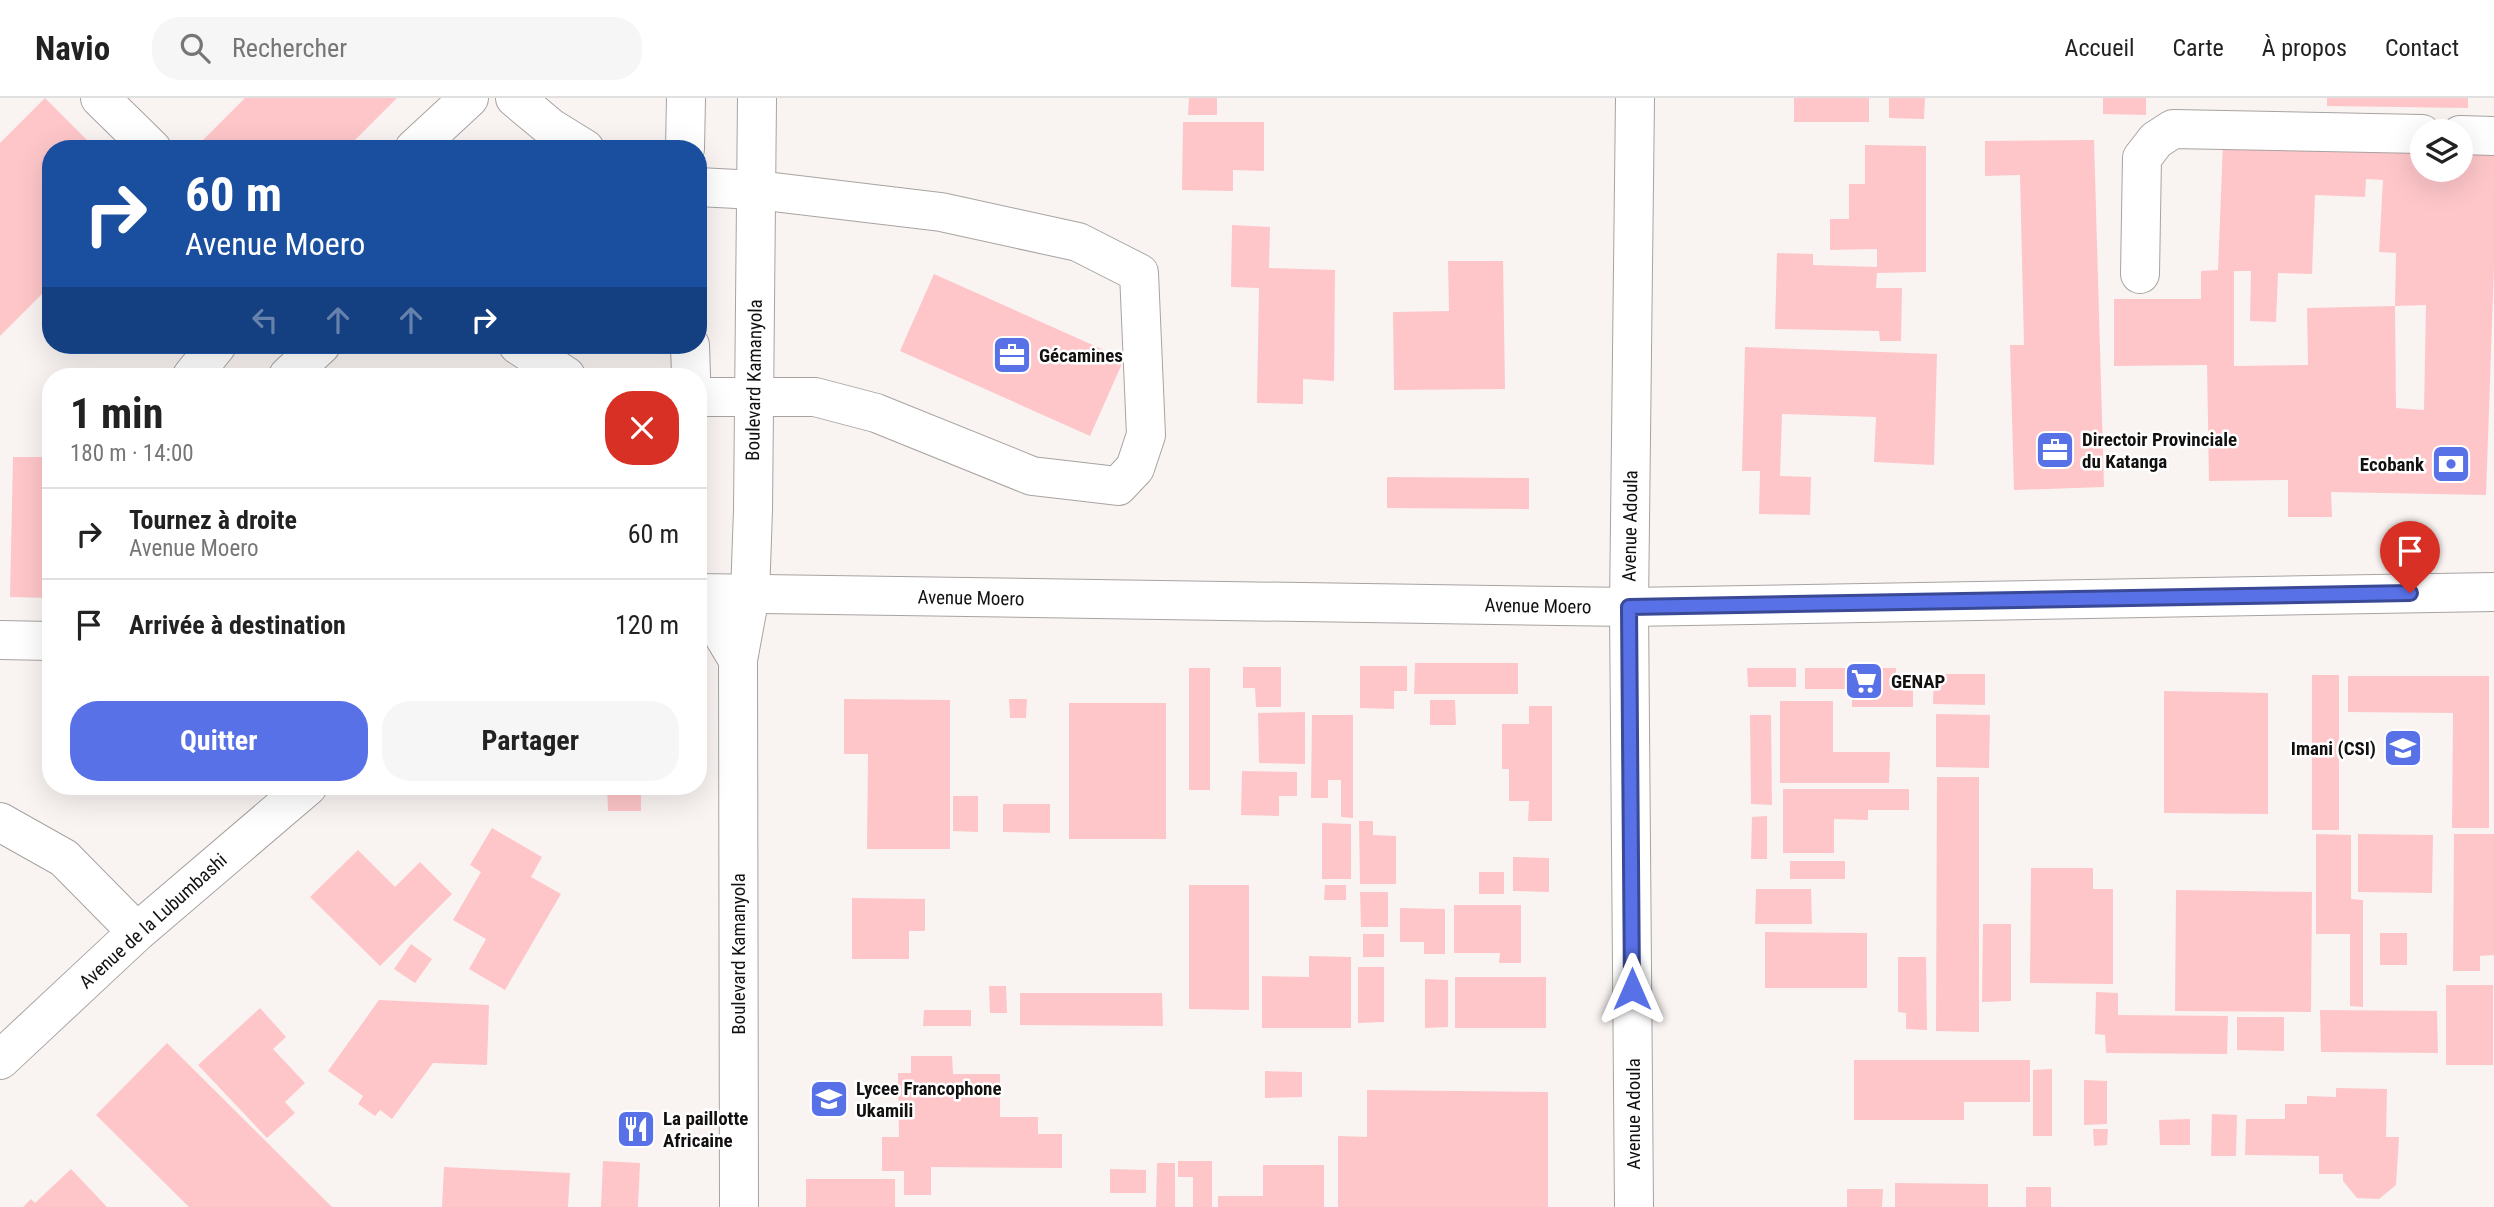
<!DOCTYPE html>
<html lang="fr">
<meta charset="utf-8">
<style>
:root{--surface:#fff;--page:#f6f6f6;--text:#222;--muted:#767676;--line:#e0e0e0;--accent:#5871e7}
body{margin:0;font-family:"Roboto Condensed",sans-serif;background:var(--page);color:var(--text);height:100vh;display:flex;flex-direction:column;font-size:26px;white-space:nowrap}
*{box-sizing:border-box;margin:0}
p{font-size:23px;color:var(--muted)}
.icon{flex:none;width:38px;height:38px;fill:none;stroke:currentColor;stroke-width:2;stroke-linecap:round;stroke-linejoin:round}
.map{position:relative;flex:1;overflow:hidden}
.side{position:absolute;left:42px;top:270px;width:665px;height:427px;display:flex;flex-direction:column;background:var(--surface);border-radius:28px;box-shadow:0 7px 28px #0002}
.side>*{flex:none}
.guide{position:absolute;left:42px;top:42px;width:665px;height:214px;border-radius:28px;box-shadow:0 7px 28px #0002;background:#1a4fa0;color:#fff;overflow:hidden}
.controls{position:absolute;left:2410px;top:21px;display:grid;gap:14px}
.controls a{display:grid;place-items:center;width:63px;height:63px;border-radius:50%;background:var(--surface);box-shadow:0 7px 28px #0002;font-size:35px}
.pin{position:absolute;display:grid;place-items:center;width:60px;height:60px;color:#fff;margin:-72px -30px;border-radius:50% 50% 50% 0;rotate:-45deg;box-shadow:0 0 7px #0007}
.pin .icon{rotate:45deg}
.me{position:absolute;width:77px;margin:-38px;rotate:0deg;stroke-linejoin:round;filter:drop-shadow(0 0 5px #0008)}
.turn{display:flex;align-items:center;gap:24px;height:147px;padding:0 28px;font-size:32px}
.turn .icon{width:91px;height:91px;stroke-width:2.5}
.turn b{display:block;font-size:49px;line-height:60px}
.lanes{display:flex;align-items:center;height:66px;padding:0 28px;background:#0003;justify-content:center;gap:35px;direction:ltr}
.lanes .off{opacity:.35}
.round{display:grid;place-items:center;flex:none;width:74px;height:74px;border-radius:28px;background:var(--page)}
.summary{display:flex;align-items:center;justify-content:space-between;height:119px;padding:0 28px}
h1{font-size:42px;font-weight:700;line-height:52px}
.primary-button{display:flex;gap:14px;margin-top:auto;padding:14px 28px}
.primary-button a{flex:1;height:80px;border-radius:28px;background:var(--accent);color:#fff;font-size:28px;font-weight:700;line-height:80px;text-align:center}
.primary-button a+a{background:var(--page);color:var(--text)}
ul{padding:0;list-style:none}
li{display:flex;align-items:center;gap:21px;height:91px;padding:0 28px;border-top:2px solid var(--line)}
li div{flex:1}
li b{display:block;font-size:26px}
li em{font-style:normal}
header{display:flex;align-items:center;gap:42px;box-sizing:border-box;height:98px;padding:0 35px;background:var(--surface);border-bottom:2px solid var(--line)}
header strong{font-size:33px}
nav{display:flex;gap:38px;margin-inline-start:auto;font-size:24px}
.search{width:490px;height:63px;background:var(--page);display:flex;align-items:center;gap:18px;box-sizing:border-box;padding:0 24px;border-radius:28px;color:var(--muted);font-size:26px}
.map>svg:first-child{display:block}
.building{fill:#fec6c9;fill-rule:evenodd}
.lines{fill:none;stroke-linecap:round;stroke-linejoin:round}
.minor-casing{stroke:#a8a3a1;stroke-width:40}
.major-casing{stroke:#a8a3a1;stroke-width:40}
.minor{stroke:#fff;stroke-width:38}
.major{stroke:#fff;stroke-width:38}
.route-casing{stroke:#394996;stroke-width:18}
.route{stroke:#5871e7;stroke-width:12}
.labels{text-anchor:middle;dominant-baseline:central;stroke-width:5;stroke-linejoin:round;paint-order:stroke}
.poi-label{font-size:19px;font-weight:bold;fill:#131110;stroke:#fff;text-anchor:start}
.street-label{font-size:19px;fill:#131110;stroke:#fff}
</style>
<header>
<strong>Navio</strong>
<div class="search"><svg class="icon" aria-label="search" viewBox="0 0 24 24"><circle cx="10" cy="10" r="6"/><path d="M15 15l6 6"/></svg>Rechercher</div>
<nav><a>Accueil</a><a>Carte</a><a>À propos</a><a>Contact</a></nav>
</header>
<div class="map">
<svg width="2494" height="1109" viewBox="0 0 2494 1109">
<rect width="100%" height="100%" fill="#f9f4f2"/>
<!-- building -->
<path class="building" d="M45 0 96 51H51V187L0 238V45Z
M245 0H397L346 51H207L201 44Z
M1189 0H1217V17H1188Z
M1794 0H1869V24H1794Z
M1889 0H1925L1924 21 1889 20Z
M2103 0H2146V17L2103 16Z
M2327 0H2468V10L2327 8Z
M1183 24H1264V73L1233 72V93L1182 92Z
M2094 42 2104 389 2014 392 2010 247H2024L2020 77 1985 78V43Z
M2223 45 2422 53V72H2460V55L2494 56V169L2486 397 2331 394 2332 419H2288V382L2209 383 2207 267 2114 268V201H2201V173L2218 172ZM2366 81 2383 82 2379 154 2396 155 2395 208 2426 207 2424 312 2396 310 2395 208 2307 210 2308 267 2234 268V173H2251L2250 223 2276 224 2278 175 2312 176 2315 97 2365 99Z
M1865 47 1926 48V174L1877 175 1876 190H1902L1901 243H1880L1879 233 1775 231 1777 155 1813 156V167L1877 169V151L1830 152V121H1849V86H1865Z
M1232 127 1270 129 1269 170 1335 172 1334 283 1303 281V306L1257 305 1259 190 1231 189Z
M1448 163H1503L1505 291 1394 292 1393 214 1449 213Z
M934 176 1124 261 1090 338 900 253Z
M1745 249 1937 256 1934 367 1874 364 1876 319 1782 316 1780 378 1811 379 1810 417 1759 416 1760 373H1742Z
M13 359H51V500L10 499Z
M1387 379 1529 380V411L1387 410Z
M1415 565H1518V596H1414Z
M1360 568H1407V593H1394V611L1360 610Z
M1243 569H1281V609H1256L1255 590H1243Z
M1189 570H1210V692H1189Z
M1747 570H1796V589H1748Z
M1805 570H1896V576H1913V609H1852V591H1805Z
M1934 576H1985V607L1933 606Z
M2312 577H2339V732H2312Z
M2348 578H2489V730H2452L2453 615 2348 614Z
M2164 593 2268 595V716L2164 715Z
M844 601 950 602V751H867L868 656H844Z
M1009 601H1027L1026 620H1010Z
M1430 602H1455L1456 627H1430Z
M1780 603H1833V654H1890L1889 685H1780Z
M1069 605H1166V741H1069Z
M1529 608H1552V723H1528L1529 703H1509V671H1502V626H1529Z
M1305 614V666L1259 665 1258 615Z
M1936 616 1990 617 1989 670 1936 669Z
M1312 617H1353V720L1341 719V682H1328V700H1311Z
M1750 617H1771L1772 707 1751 706Z
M1242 673 1297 674V698H1279V718L1241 717Z
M1937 679H1979V934L1936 933Z
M607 688H641V713H608Z
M1783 691H1909V712H1868V722L1834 721V755H1783Z
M953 698H978V734L953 733Z
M1003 706H1050V735L1003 734Z
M1767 718V761H1751L1752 719Z
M1359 723H1373V737L1396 738V786H1360Z
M1322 725 1351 726V781H1322Z
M492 730 542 759 531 779 561 796 505 892 469 871 486 841 453 822 481 774 470 767Z
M2316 736 2351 737V801L2363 802V909L2350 908V836H2316Z
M2358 736 2433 737 2432 795 2358 794Z
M2454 736H2494V857L2480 858V873H2453Z
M358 752 395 789 420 764 452 796 380 868 310 799Z
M1513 759 1549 760V794L1513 793Z
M1790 763H1845V781H1790Z
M2031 770H2093V791H2113V886L2030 885Z
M1479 774H1504V796H1479Z
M1189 787H1249V912L1189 911Z
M1325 787H1346V802H1324Z
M1756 791H1811L1812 826H1755Z
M2176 792 2312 794 2311 914 2175 913Z
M1360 794H1388V829H1361Z
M852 800 925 801V833H909V861H852Z
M1454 807H1521V865H1499L1500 855H1454Z
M1400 810 1445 811V856H1424V844H1400Z
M1983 826H2011V903L1982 904Z
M1765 834 1867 835V890H1765Z
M2380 835H2407V867H2380Z
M1363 836H1384V859H1363Z
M411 846 432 861 415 885 394 871Z
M1309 858 1351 859V930H1262V878L1309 879Z
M1898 859H1926L1927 932 1906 931V915L1898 914Z
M1358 869H1384V924L1358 925Z
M1455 879H1546V930H1455Z
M1425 881 1448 882V929L1425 930Z
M2446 887H2493V967H2446Z
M989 888H1006L1007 915H990Z
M2096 894 2118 895V917L2228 918 2227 956 2106 955 2105 937 2095 936Z
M1020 895H1162L1163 928 1020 927Z
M379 902 489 907 487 967 433 965 392 1021 380 1012 375 1018 358 1006 363 998 328 973Z
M260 910 286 939 273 951 305 985 285 1004 295 1015 267 1040 198 967Z
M924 912H971V928H923Z
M2320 912 2437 913 2438 955 2321 954Z
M2237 919H2284V953L2237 952Z
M167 945 332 1109H189L96 1017Z
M911 958H952L953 976H1000V1019H1038V1036H1062V1070L931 1069V1097H904V1073H882V1039H899L898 975H911Z
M1854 962H2030V1004H1964V1022H1854Z
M2052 971V1038H2033V972Z
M1265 973 1302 974V999L1265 1000Z
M2084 982 2107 983V1026L2084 1027Z
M2336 990 2387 991 2386 1039H2399L2396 1087 2379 1101 2357 1100 2343 1083V1076H2319V1058L2245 1057 2246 1021H2285V1006H2307V998L2336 999Z
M1367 992 1548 994V1109H1338V1038L1367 1039Z
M2212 1016 2237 1017 2236 1058H2211Z
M2190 1021V1047H2160L2159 1022Z
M2093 1031H2108L2107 1047 2094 1048Z
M603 1063 640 1065 638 1109H601Z
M1178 1063H1212V1109H1193V1079H1178Z
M1157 1065H1175V1109H1156Z
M1263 1067H1324V1109H1218V1098H1263Z
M444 1069 570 1075 568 1109H442Z
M71 1071 107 1109H23L31 1101 35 1105Z
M1110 1071 1146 1072V1095H1110Z
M806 1081H895V1109H806Z
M1895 1085 1988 1086V1109H1895Z
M2026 1089H2051V1109H2026Z
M1847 1091H1883L1882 1109H1847Z"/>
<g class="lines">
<!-- minor casing -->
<g class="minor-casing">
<path id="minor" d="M100 0 152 51
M515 0 551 30 585 51
M2460 37 2494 38
M414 51 469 0
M698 89 756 92 941 114 1078 144 1139 175 1146 337 1135 370 1118 388 1032 378 876 315 815 299H698
M2140 176 2142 60 2156 42 2173 31 2422 36
M518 247 566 278
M192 278 217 247
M288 278 321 247
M698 495 1629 509 2494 494
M0 542 51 543
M0 724 64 760 137 834
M0 962 137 834 308 688
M1634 1109 1629 509 1635 0"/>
</g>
<!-- major casing -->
<g class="major-casing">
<path id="major" d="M685 51 686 0
M690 247 691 278
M698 495 738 562
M739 1109 738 562 750 497 753 412 757 0"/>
</g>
<!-- minor -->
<use href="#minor" class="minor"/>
<!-- major -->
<use href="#major" class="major"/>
</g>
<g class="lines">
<!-- route casing -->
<g class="route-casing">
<path id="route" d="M1632 891 1629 509 2410 495"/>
</g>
<!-- route -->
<use href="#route" class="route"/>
</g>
<!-- icons -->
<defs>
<g id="office-square" transform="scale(2.0125)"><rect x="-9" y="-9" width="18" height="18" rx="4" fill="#5871e7" stroke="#fff"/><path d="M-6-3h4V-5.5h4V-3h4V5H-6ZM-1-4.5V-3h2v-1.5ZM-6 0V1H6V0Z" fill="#fff"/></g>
<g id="bank-square" transform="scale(2.0125)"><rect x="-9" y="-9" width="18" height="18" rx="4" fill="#5871e7" stroke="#fff"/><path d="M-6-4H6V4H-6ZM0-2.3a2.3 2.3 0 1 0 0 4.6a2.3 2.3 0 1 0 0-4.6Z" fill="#fff"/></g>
<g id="supermarket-square" transform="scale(2.0125)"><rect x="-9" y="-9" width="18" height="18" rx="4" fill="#5871e7" stroke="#fff"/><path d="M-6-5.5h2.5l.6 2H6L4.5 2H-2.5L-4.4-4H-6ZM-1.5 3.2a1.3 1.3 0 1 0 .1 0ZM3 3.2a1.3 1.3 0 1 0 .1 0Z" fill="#fff"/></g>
<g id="school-square" transform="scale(2.0125)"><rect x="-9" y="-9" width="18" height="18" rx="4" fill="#5871e7" stroke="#fff"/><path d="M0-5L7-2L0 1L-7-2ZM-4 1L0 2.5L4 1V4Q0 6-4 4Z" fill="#fff"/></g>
<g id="restaurant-square" transform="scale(2.0125)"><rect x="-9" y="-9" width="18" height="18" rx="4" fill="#5871e7" stroke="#fff"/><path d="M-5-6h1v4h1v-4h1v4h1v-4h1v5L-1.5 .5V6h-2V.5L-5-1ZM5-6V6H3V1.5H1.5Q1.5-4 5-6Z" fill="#fff"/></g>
</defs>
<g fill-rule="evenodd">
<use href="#office-square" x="1012" y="257"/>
<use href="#office-square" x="2055" y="352"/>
<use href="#bank-square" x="2451" y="366"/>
<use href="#supermarket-square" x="1864" y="583"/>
<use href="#school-square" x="2403" y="650"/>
<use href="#school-square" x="829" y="1001"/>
<use href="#restaurant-square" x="636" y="1031"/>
</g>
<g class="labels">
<!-- poi labels -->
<g class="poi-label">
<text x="1039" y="257">Gécamines</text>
<text x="2082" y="341">Directoir Provinciale<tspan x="2082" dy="22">du Katanga</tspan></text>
<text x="2424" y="366" text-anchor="end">Ecobank</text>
<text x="1891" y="583">GENAP</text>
<text x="2376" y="650" text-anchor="end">Imani (CSI)</text>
<text x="856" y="990">Lycee Francophone<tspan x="856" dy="22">Ukamili</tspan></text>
<text x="663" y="1020">La paillotte<tspan x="663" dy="22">Africaine</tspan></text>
</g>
<!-- street labels -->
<g class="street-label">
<text transform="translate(754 282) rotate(-89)">Boulevard Kamanyola</text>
<text transform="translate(1630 428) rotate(-89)">Avenue Adoula</text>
<text transform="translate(971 500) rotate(1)">Avenue Moero</text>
<text transform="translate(1538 508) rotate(1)">Avenue Moero</text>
<text transform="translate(153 823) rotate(-42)">Avenue de la Lubumbashi</text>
<text transform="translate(738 856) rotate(-90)">Boulevard Kamanyola</text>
<text transform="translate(1633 1016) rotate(-90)">Avenue Adoula</text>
</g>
</g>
</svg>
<div class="controls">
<a><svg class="icon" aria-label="layers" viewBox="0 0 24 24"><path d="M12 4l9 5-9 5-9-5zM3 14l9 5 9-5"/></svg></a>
</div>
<div class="pin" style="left:2410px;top:495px;background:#d93025"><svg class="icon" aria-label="arrive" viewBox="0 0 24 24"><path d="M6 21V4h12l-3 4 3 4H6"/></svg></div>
<svg class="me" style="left:1632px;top:891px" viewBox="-20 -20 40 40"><path d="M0-17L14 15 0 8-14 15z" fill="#5871e7" stroke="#fff" stroke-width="4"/></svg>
<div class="guide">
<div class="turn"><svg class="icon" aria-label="right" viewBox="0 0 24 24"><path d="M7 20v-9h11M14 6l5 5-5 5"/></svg><div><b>60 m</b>Avenue Moero</div></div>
<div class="lanes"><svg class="icon off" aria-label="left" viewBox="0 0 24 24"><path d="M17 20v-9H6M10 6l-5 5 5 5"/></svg><svg class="icon off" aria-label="ahead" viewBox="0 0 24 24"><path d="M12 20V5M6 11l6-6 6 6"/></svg><svg class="icon off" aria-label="ahead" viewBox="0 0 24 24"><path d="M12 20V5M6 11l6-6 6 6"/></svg><svg class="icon" aria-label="right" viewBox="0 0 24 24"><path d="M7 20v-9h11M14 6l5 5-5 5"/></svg></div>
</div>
<section class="side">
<div class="summary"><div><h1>1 min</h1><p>180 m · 14:00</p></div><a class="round" style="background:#d93025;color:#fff"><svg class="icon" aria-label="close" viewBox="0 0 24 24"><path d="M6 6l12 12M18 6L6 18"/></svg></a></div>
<ul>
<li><svg class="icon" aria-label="right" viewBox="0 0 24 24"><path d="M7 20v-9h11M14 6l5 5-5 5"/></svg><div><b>Tournez à droite</b><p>Avenue Moero</p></div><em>60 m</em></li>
<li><svg class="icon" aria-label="arrive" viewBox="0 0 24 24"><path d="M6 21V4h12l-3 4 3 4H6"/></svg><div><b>Arrivée à destination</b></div><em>120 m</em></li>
</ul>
<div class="primary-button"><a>Quitter</a><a>Partager</a></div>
</section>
</div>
